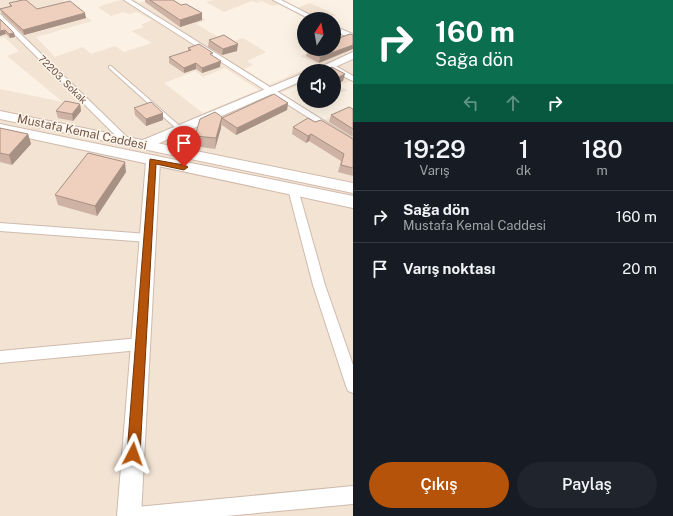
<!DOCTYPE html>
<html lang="tr">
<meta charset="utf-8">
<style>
:root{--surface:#171b24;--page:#20242c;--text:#f1f3f6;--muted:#9ea1a6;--line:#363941;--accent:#b45309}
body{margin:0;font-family:"Public Sans",sans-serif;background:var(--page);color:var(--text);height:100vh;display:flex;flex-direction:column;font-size:15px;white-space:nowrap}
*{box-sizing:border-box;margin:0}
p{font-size:13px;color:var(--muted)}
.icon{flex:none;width:22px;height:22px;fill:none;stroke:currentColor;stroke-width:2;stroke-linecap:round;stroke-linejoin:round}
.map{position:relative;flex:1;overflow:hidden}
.side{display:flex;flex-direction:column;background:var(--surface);width:320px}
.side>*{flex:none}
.hud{background:#0b6e4f;color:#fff;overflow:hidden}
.needle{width:26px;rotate:11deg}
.controls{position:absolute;left:297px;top:12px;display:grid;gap:8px}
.controls a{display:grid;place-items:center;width:44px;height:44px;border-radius:50%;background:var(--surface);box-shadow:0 4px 16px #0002;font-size:20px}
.pin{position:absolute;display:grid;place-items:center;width:34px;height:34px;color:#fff;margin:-41px -17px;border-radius:50% 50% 50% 0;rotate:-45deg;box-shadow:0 0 4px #0007}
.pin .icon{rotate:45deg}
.me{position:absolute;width:44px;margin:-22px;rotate:4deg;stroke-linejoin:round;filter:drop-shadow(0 0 3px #0008)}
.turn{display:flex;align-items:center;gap:14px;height:84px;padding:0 16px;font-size:18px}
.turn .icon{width:52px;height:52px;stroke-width:2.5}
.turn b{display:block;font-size:28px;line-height:34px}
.lanes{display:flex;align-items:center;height:38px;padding:0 16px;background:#0003;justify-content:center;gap:20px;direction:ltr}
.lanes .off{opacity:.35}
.eta{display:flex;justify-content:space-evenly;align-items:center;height:68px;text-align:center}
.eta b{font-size:24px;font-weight:600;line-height:28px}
.primary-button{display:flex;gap:8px;margin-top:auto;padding:8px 16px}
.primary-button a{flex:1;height:46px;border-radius:24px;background:var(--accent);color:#fff;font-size:16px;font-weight:600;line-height:46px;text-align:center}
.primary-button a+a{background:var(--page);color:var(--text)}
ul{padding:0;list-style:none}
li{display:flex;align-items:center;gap:12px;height:52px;padding:0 16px;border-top:1px solid var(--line)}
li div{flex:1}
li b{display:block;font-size:15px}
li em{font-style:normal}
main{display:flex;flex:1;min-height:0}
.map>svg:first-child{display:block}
.residential{fill:#f2e3d3;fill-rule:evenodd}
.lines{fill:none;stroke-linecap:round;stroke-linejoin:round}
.service-casing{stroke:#cebbae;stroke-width:2}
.minor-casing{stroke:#cebbae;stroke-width:2}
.tertiary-casing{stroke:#cebbae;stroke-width:2}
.secondary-casing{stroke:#d1baac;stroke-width:2}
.service{fill:#fff;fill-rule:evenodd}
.minor{fill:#fff;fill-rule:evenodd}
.tertiary{fill:#fff;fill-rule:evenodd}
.secondary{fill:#fff;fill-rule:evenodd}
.wall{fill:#ceb2a3}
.shaded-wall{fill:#a79184}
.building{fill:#efcfbd;stroke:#a79184}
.route{fill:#b45309;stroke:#753606}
.labels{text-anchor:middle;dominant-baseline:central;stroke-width:3;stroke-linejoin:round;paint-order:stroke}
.far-street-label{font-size:10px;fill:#72574b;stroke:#fef5ea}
.street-label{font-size:12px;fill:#72574b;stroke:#fef5ea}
</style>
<main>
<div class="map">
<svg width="353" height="516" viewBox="0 0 353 516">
<rect width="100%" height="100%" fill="#fbf1e4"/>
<!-- residential -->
<path class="residential" d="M0 0H63L92 21 36 37 55 57 83 47 91 54 115 46 124 52 152 43 132 31 144 27 141 25 152 20 137 12 129 14 123 12 111 16 98 7 120 0H134L139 3 151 0 186 8 206 20 196 24 228 43 243 38 266 52 247 61 253 65 244 69 269 85 317 64 301 56 316 49H334V26L353 34V82L350 81 339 86 347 90 334 96V71H304V88L298 85 281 93 324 120 344 110 353 115V516H0V89L63 102 7 56 19 51 4 37 0 38ZM225 68 259 90 203 113 164 83 195 71 203 77Z
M213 0H282L297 8 310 3 336 15 328 18 331 19H310L279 4 273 6 261 1 257 3 252 1 224 12 206 2Z"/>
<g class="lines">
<!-- service casing -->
<g class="service-casing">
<path id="service" d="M109 66H111L182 128V130H178L109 68Z"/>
</g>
<!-- minor casing -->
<g class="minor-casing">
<path id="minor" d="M124 0H131L353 139V146Z
M273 0H281L318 19H310Z
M0 14 130 140V144H124L0 20Z
M334 26 353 34V39L334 31Z
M328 65H334L353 76V81L328 69Z
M293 185 298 189 325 285 353 365V393L348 391 346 386 313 285 288 189Z
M0 223 148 234 152 235 154 238 152 241 148 242 0 231Z
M140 338 145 340 147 344 145 348 140 350 0 363V351Z
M353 486V504L226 516H128L131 510 137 507Z"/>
</g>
<!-- tertiary casing -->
<g class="tertiary-casing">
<path id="tertiary" d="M353 52V59L326 71H312Z
M304 73V80L148 148H138L137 145 138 142Z
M153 157 158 158 160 161 141 516H117L146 161 148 158Z"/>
</g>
<!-- secondary casing -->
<g class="secondary-casing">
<path id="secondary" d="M0 111 353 183V193L0 119Z
M0 124 353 196V208L0 132Z"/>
</g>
<!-- service -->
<use href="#service" class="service"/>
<!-- minor -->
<use href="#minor" class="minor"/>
<!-- tertiary -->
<use href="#tertiary" class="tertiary"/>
<!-- secondary -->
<use href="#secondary" class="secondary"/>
</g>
<!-- wall -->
<path class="wall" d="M145 0H173L202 20 180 27 145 2Z
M9 3 37 9 86 18 24 35 2 14 0 9 10 6Z
M0 19 14 33 15 37 10 38 6 34Z
M353 35 319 63 306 56 308 51Z
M209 40 237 51 222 55 208 47Z
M188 48 213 56 220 67 202 73 196 69 184 73 169 63V57L188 51Z
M288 103 287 110 236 135 222 125V118Z
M80 104 81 111 73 121 58 118 56 111Z
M134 108 163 120 146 126 135 115Z
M353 109V137L329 122 331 115Z
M222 117 221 128 215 149 194 146 195 136Z
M315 122 353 139V176L338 172 341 161 309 141 306 143 292 134 293 127Z
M0 128 28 134 31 144 12 165 0 162Z
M126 172 97 216 58 205 55 195Z"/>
<!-- shaded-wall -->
<path class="shaded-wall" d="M85 13 86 18 24 35 23 30Z
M202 13V20L180 27V20Z
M5 30 6 34 0 36V31Z
M14 33 15 37 10 38 9 34Z
M238 44 237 51 222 55 223 49Z
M353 45V49L319 63 320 57Z
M221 61 220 67 202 73V68Z
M196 63V69L184 73V68Z
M345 74 343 81 334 85V79Z
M288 103 287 110 236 135 237 128Z
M80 104 81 111 73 121 72 114Z
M163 113V120L146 126V119Z
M222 117 221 128 215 149 216 138Z
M28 134 31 144 12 165 9 155Z
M311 134 309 141 306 143 308 136Z
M125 162 126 172 97 216 95 206Z"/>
<!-- building -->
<path class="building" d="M23 0H26L37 9 70 1 85 13 23 30 0 9 12 6 9 3Z
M150 0H173L181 5 186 4 202 13 180 20Z
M0 19 14 33 9 34 5 30 0 31Z
M350 34 353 35V45L320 57 308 51 311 49H334V40Z
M224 35 238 44 223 49 209 40Z
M199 44 213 53 210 54 221 61 202 68 196 63 184 68 169 57 191 50 188 48Z
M332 67 345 74 334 79V71H322Z
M274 94 288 103 237 128 222 118Z
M65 101 80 104 72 114 56 111Z
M151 102 163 113 146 119 134 108Z
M349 107 353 109V129L331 115Z
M215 112 222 117 216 138 195 136 200 119Z
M308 118 315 122 321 120 353 139V168L341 165 344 154 311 134 308 136 293 127Z
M0 128 28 134 9 155 0 153Z
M88 153 125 162 95 206 55 195Z"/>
<!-- route -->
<path class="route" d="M150 159 184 165 188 167 184 170 156 164 140 454 138 458 133 460 129 458 127 454Z"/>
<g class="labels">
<!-- far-street labels -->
<g class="far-street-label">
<text transform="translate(63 79) rotate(45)">72203. Sokak</text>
</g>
<!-- street labels -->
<g class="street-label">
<text transform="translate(82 132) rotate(12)">Mustafa Kemal Caddesi</text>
</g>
</g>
</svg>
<div class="controls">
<a><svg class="needle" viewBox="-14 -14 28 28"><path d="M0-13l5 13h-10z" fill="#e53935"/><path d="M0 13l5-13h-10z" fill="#9ea1a6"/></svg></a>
<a><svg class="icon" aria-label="sound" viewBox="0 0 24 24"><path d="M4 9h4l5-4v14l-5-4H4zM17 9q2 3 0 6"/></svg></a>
</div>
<div class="pin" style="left:184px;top:167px;background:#d93025"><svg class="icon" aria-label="arrive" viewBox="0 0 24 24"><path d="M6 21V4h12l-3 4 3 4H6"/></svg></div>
<svg class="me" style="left:133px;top:454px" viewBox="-20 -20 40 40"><path d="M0-17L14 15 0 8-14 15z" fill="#b45309" stroke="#fff" stroke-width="4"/></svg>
</div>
<section class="side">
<div class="hud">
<div class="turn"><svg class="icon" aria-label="right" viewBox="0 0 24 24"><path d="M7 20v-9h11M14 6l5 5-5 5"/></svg><div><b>160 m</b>Sağa dön</div></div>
<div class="lanes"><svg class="icon off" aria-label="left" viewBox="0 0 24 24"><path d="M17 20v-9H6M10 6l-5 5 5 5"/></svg><svg class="icon off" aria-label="ahead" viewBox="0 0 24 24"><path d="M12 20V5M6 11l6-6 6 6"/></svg><svg class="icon" aria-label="right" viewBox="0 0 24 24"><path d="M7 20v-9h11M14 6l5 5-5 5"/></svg></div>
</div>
<div class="eta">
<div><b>19:29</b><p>Varış</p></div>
<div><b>1</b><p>dk</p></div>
<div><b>180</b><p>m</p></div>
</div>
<ul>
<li><svg class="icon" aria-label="right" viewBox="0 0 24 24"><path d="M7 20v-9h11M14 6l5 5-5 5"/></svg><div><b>Sağa dön</b><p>Mustafa Kemal Caddesi</p></div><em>160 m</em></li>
<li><svg class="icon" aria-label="arrive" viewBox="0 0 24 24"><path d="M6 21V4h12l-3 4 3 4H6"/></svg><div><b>Varış noktası</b></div><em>20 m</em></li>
</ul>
<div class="primary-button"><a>Çıkış</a><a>Paylaş</a></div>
</section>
</main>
